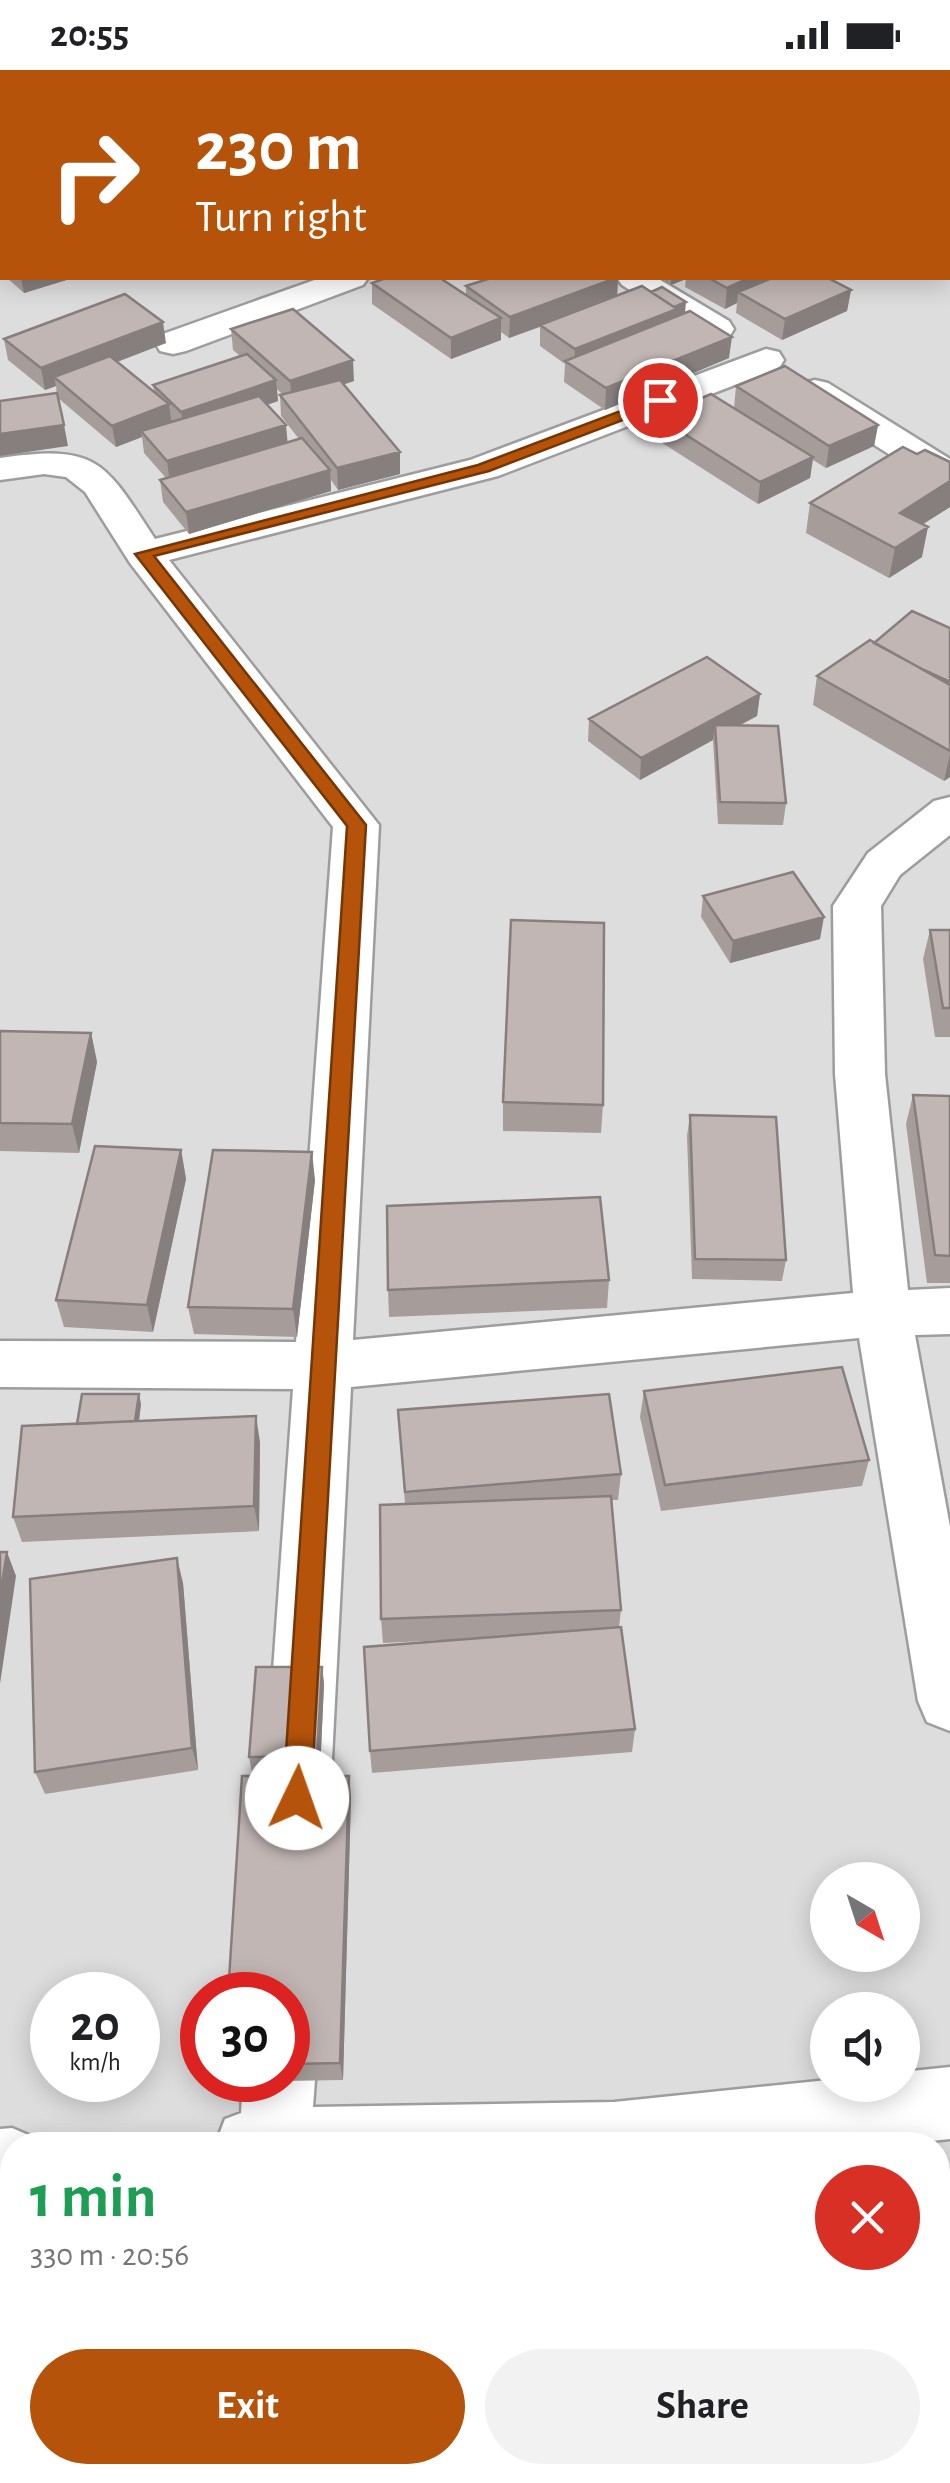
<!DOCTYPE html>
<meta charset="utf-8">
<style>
:root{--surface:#fff;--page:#f2f2f2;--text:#202124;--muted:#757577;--accent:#b45309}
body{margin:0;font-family:"Alegreya Sans",sans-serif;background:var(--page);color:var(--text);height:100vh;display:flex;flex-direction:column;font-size:38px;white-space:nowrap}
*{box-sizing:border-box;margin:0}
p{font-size:32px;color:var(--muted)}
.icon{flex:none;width:55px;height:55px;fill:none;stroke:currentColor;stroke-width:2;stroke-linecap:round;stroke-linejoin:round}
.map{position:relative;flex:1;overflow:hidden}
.panel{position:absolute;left:0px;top:2062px;width:950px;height:352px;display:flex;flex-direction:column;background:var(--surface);border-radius:40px 40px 0 0;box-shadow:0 5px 25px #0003}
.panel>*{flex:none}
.hud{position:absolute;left:0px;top:0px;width:950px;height:210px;box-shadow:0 5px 25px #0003;background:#b45309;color:#fff;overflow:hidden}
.needle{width:65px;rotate:141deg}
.tools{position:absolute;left:810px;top:1792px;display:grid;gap:20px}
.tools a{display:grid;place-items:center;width:110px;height:110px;border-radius:50%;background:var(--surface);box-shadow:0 5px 25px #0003;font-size:50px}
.speed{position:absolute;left:30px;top:1902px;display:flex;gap:20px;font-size:50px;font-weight:700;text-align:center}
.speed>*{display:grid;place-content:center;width:130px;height:130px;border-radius:50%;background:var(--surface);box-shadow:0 5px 25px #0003;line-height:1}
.speed small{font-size:25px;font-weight:400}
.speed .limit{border:15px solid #d22;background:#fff;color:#111}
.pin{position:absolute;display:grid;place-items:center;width:85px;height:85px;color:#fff;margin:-42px;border:5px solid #fff;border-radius:50%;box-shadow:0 2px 10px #0007}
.me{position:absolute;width:110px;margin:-55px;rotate:3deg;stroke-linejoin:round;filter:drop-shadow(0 0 8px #0008)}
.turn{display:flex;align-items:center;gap:35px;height:210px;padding:0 30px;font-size:45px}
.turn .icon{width:130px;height:130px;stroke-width:2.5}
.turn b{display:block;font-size:70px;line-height:85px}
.round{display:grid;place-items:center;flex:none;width:105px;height:105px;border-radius:52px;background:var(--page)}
.head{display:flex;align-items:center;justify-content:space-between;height:170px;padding:0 30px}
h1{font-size:60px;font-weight:600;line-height:75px;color:#1e9e55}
.button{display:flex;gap:20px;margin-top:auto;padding:20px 30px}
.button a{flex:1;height:115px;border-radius:60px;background:var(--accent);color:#fff;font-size:40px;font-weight:600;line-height:115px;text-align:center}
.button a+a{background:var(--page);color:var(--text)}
.status{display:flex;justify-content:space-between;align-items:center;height:70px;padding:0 50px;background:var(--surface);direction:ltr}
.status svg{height:28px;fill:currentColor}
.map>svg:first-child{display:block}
.residential{fill:#dedddd;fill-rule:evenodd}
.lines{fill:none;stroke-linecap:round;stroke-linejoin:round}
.street-casing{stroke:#9d9d9d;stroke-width:5}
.street{fill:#fff;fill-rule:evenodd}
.wall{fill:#a69d9b;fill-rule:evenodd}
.shaded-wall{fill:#877f7e}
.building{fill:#c1b6b4;stroke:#877f7e;stroke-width:2.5}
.route{fill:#b45309;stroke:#753606;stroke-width:2.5}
</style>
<div class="status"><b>20:55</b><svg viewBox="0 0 49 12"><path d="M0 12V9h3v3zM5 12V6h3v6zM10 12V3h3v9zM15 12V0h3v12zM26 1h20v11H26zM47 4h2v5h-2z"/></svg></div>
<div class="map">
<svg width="950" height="2413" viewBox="0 0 950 2413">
<rect width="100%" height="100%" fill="#f0ebe7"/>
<!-- residential -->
<path class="residential" d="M42 0H950V2413H0V29L2 27V208H948V2H39ZM828 1810H902V1885H828ZM52 1925H138V2010H52ZM202 1925H288V2010H202ZM828 1940H902V2015H828ZM12 2075H938V2402H12Z"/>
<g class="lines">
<!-- street casing -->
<g class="street-casing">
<path id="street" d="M152 0H187L188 2H154Z
M948 136 950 137V158L948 157Z
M320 208H368L363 215 186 281 173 284 160 281 155 273 160 265Z
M617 208H657L729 251 734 259 729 267 716 270 703 267 622 215Z
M766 279 779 282 784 290 779 298 498 406 169 490 379 755 353 1270 853 1223 835 1004 833 836 868 783 934 731 950 727V765L900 805 881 836 885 1004 908 1220 950 1218V1264L915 1265 950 1457V1661L927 1652 918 1631 859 1268 351 1317 320 1925 310 1950 288 1959V1925H250L293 1319 0 1317V1271L296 1272 333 757 130 493 85 422 66 407 44 404 0 410V388C98 374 104 391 155 469L470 390Z
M815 310 828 313 950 389V418L936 414 802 329 797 321 802 313Z
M288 1978 304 1985 315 2010 313 2037 614 2032 828 2010V2015H902V2002L950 1997V2069L893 2075H215L225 2049 241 2043 243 2010H288Z
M12 2058 38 2069 40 2075H12V2131L0 2133V2059Z
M220 2402H300V2413H220Z"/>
</g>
<!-- street -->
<use href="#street" class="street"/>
</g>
<!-- wall -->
<path class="wall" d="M240 0H398L390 2H240Z
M437 0H619V2H410Z
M712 0H877V2H717Z
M950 4V84L948 83V5Z
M950 91V128L948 127V92Z
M0 123 2 125V203L0 201Z
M7 208H73L24 223Z
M618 208 617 226 685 243 729 288 605 340 564 312 565 294 540 276V257L509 268 501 262V270L451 289 372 234V213L466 225V216Z
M658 208H828L851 220 847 241 782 270 736 243 737 233 725 239 685 217 686 209 671 215Z
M231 259 354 311 344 314 400 404 338 420 331 410V421L189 464 163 432 160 410 166 408 144 383 142 367 116 377 58 328 68 376 57 327 56 316 45 320 8 290 4 269 166 273 117 292 154 321 153 315 240 286 233 280ZM277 319 282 324 280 325 281 346 299 369 288 373 267 335 278 331Z
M736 316 878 355 874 376 826 398 813 390 810 408 758 434 656 369 658 347 734 338Z
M917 384 950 392V437L922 455V487L889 508 806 463 810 433Z
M950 558V707L944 711 813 635 817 606 874 573Z
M760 624 757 646 740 655 786 733 783 755 718 754 713 670 640 710 588 671 589 649Z
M703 826 820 869 730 893 701 847Z
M930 860H950V967H935L923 889Z
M0 961 91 963 97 992 79 1083 0 1081Z
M913 1025 950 1026V1213H927L906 1054Z
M503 1032 603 1035 601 1063 503 1061Z
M690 1045 786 1190 782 1211 692 1209 687 1066Z
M181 1080 186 1109 153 1262 64 1257 56 1230Z
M315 1110 297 1267 194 1264 188 1237Z
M609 1210 607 1238 389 1247 388 1220Z
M644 1321 869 1390 862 1416 661 1441 640 1347Z
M141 1334 139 1351 260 1372 259 1461 22 1472 13 1447 77 1354Z
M398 1340 621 1404 618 1430H612L621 1540 619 1557 635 1659 632 1682 372 1703 370 1681 446 1570 383 1573 381 1549 405 1434Z
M183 1513 198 1700 45 1724 35 1702Z
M322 1597 324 1614 320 1702 252 1703 249 1687Z
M349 1706 351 1727 343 2010 229 2012V2010H288V1925Z
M12 2174V2332H0V2175Z
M722 2402H880L882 2413H723Z"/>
<!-- shaded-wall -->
<path class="shaded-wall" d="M308 0H359V2H301Z
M369 0H398L390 2H369Z
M843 0H877V2H840Z
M21 208H73L24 223Z
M618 208 617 228 509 268 510 247Z
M671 208H686V209L671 215Z
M749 208H776L738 222 737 233 725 239 727 218Z
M851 220 847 241 782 270 785 249Z
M686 232 685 243 574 297 575 279Z
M501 248V270L451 289V268Z
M163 252 166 273 62 313 54 307 56 316 45 320 41 298Z
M732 267 729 288 605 340 606 318Z
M353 290 354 311 292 332 290 311Z
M276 310 278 331 184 363 181 342Z
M169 334 172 356 141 361 142 367 116 377 112 356Z
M64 355 68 376 0 386V364Z
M286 355 288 377 170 413 167 391Z
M878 355 874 376 826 398 829 376Z
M400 382V404L338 420 337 398Z
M813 387 810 408 758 434 760 412Z
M330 400 331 421 189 464 186 442Z
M950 411V437L894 472 900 443Z
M928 457 922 487 889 508 895 478Z
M760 624 757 646 716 668 715 655 713 670 640 710 641 688Z
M950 684V707L944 711Z
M824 847 820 869 730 893 733 871Z
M91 963 97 992 79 1083 72 1054Z
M181 1080 186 1109 153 1262 147 1235Z
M312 1082 315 1110 297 1267 293 1239Z
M139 1324 141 1334 137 1366 134 1356Z
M256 1346 260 1372 259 1461 254 1436Z
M7 1482 16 1506 0 1614V1526Z
M177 1488 183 1513 198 1700 192 1678Z
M322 1597 324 1614 320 1702 317 1686Z
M349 1706 351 1727 343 2010 340 1993Z"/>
<!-- building -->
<path class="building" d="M256 0H308L301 2H260Z
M418 0H437L441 2H410Z
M458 0H530L534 2H462Z
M548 0H618L610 2H553Z
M631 0H708L713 2 627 1Z
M753 0H826L829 1 758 2Z
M948 21 950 22V62L948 60Z
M950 91V106L948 104V92Z
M0 123 2 125V186L0 184Z
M386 208H440L501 248 451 268 372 213Z
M491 208H616L510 247 466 216Z
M709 208H749L727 218Z
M772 208H828L851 220 785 249 738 222Z
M642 216 677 239 575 279 540 255Z
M662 217 686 232 674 237 651 222Z
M125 224 163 252 41 298 4 269Z
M293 239 353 290 290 311 231 259Z
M690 241 732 267 606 318 565 291Z
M247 284 276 310 181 342 153 315Z
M110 286 169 334 112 356 54 307Z
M785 296 878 355 829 376 736 316Z
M340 310 400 382 337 398 280 325Z
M57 323 64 355 0 364V331Z
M711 324 813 387 760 412 658 347Z
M259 326 286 355 167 391 141 361Z
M302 368 330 400 186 442 160 410Z
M903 377 917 384 925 380 950 392V411L900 443 928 457 895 478 810 433Z
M912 541 950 558V612L924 600 874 573Z
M870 570 950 615V681L817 606Z
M707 587 760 624 641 688 589 649Z
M715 655 778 656 786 733 720 732Z
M793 802 824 847 733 871 703 826Z
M511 850 604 853 603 1035 503 1032Z
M930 860H950V938H943Z
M0 961 91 963 72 1054 0 1053Z
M913 1025 950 1026V1186L935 1185Z
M690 1045 776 1047 786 1190 695 1189Z
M95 1076 181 1080 147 1235 56 1230Z
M213 1080 312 1082 293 1239 188 1237Z
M600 1127 609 1210 388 1220 387 1136Z
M842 1297 869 1390 665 1415 644 1321Z
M82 1324H139L135 1351 77 1354Z
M609 1324 621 1404 405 1422 398 1340Z
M256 1346 254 1436 13 1447 22 1356Z
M611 1426 621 1540 381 1549 380 1435Z
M0 1482H7L0 1526Z
M177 1488 192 1678 35 1702 30 1509Z
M621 1557 635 1659 370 1681 364 1577Z
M256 1597H322L317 1686 249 1687Z
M242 1706H349L340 1993 288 1994V1925H228Z
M12 2174V2321L0 2322V2175Z
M730 2402H880L882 2413H731Z"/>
<!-- route -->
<path class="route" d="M660 326 668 330 665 334 489 401 154 486 366 755 311 1728 307 1737 297 1741 287 1737 283 1728 347 756 135 484 478 395Z"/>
</svg>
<div class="tools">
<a><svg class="needle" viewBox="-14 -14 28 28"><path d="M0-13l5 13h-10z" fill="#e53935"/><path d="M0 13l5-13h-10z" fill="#757577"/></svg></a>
<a><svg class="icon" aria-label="sound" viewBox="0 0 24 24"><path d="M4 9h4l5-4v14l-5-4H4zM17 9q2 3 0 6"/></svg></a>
</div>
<div class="speed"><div>20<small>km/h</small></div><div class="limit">30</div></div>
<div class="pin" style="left:660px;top:330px;background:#d93025"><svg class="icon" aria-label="arrive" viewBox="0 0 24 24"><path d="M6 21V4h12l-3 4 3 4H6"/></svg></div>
<svg class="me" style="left:297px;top:1728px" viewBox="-20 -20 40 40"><circle r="19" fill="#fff"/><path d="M0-13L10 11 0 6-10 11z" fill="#b45309"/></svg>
<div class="hud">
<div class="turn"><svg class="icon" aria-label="right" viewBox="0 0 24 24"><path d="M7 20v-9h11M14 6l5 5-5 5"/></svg><div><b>230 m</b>Turn right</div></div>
</div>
<section class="panel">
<div class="head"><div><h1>1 min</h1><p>330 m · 20:56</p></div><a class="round" style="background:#d93025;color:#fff"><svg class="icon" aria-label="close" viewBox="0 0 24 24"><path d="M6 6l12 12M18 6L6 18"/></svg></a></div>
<div class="button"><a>Exit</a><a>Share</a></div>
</section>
</div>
